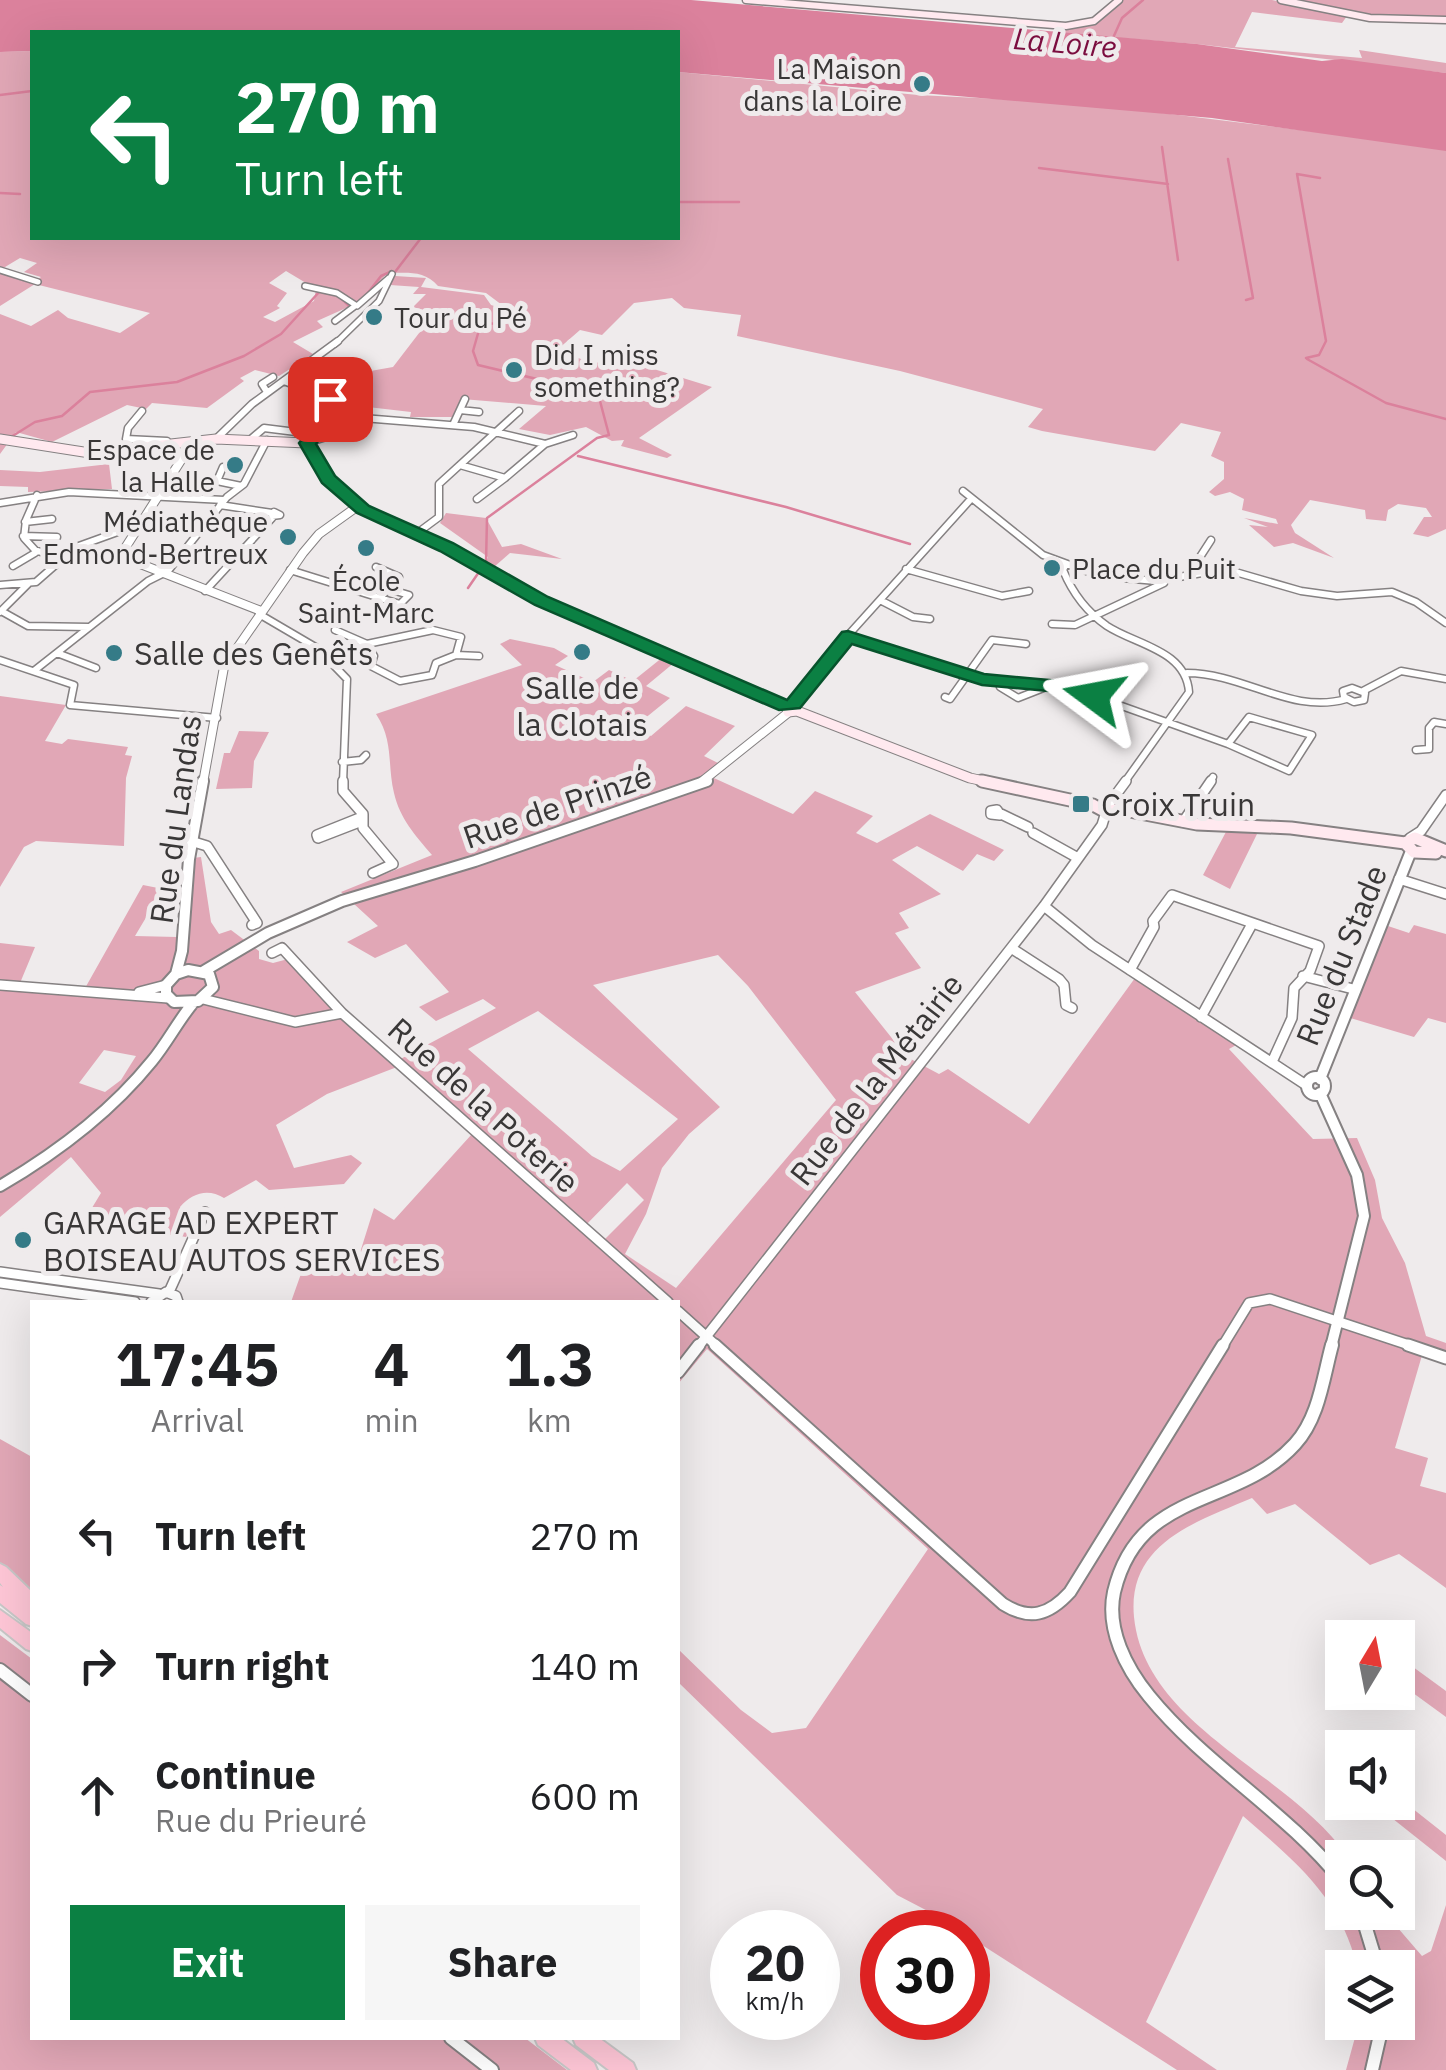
<!DOCTYPE html>
<meta charset="utf-8">
<style>
:root{--surface:#fff;--page:#f6f6f6;--text:#202124;--muted:#757577;--accent:#0b8043}
body{margin:0;font-family:"IBM Plex Sans",sans-serif;background:var(--page);color:var(--text);height:100vh;display:flex;flex-direction:column;font-size:38px;white-space:nowrap}
*{box-sizing:border-box;margin:0}
p{font-size:32px;color:var(--muted)}
.icon{flex:none;width:55px;height:55px;fill:none;stroke:currentColor;stroke-width:2;stroke-linecap:round;stroke-linejoin:round}
.map{position:relative;flex:1;overflow:hidden}
.sheet{position:absolute;left:30px;top:1300px;width:650px;height:740px;display:flex;flex-direction:column;background:var(--surface);border-radius:0px;box-shadow:0 10px 40px #0002}
.sheet>*{flex:none}
.banner{position:absolute;left:30px;top:30px;width:650px;height:210px;border-radius:0px;box-shadow:0 10px 40px #0002;background:#0b8043;color:#fff;overflow:hidden}
.needle{width:65px;rotate:10deg}
.buttons{position:absolute;left:1325px;top:1620px;display:grid;gap:20px}
.buttons a{display:grid;place-items:center;width:90px;height:90px;border-radius:0px;background:var(--surface);box-shadow:0 10px 40px #0002;font-size:50px}
.speed{position:absolute;left:710px;top:1910px;display:flex;gap:20px;font-size:50px;font-weight:700;text-align:center}
.speed>*{display:grid;place-content:center;width:130px;height:130px;border-radius:50%;background:var(--surface);box-shadow:0 10px 40px #0002;line-height:1}
.speed small{font-size:25px;font-weight:400}
.speed .limit{border:15px solid #d22;background:#fff;color:#111}
.pin{position:absolute;display:grid;place-items:center;width:85px;height:85px;color:#fff;margin:-42px;border-radius:20px;box-shadow:0 5px 15px #0006}
.me{position:absolute;width:110px;margin:-55px;rotate:283deg;stroke-linejoin:round;filter:drop-shadow(0 0 8px #0008)}
.turn{display:flex;align-items:center;gap:35px;height:210px;padding:0 40px;font-size:45px}
.turn .icon{width:130px;height:130px;stroke-width:2.5}
.turn b{display:block;font-size:70px;line-height:85px}
.eta{display:flex;justify-content:space-evenly;align-items:center;height:170px;text-align:center}
.eta b{font-size:60px;font-weight:700;line-height:70px}
.cta{display:flex;gap:20px;margin-top:auto;padding:20px 40px}
.cta a{flex:1;height:115px;border-radius:0px;background:var(--accent);color:#fff;font-size:40px;font-weight:700;line-height:115px;text-align:center}
.cta a+a{background:var(--page);color:var(--text)}
ul{padding:0;list-style:none}
li{display:flex;align-items:center;gap:30px;height:130px;padding:0 40px}
li div{flex:1}
li b{display:block;font-size:38px}
li em{font-style:normal}
.map>svg:first-child{display:block}
.green{fill:#e1a7b6;fill-rule:evenodd}
.water{fill:#db819c}
.lines{fill:none;stroke-linecap:round;stroke-linejoin:round}
.stream{stroke:#db819c;stroke-width:2.5}
.minor-far3-casing{stroke:#858182;stroke-width:8}
.minor-far2-casing{stroke:#858182;stroke-width:9}
.minor-far1-casing{stroke:#858182;stroke-width:12}
.minor-casing{stroke:#858182;stroke-width:15}
.tertiary-far2-casing{stroke:#858182;stroke-width:10}
.tertiary-far1-casing{stroke:#858182;stroke-width:14}
.tertiary-casing{stroke:#858182;stroke-width:16}
.secondary-far2-casing{stroke:#858182;stroke-width:9}
.secondary-far1-casing{stroke:#858182;stroke-width:11}
.secondary-casing{stroke:#858182;stroke-width:15}
.trunk-casing{stroke:#c8c7c7;stroke-width:4}
.minor-far3{stroke:#fff;stroke-width:5}
.minor-far2{stroke:#fff;stroke-width:6}
.minor-far1{stroke:#fff;stroke-width:9}
.minor{stroke:#fff;stroke-width:11}
.tertiary-far2{stroke:#fff;stroke-width:8}
.tertiary-far1{stroke:#fff;stroke-width:10}
.tertiary{stroke:#fff;stroke-width:12}
.secondary-far2{stroke:#ffe9ef;stroke-width:6}
.secondary-far1{stroke:#ffe9ef;stroke-width:9}
.secondary{stroke:#ffe9ef;stroke-width:11}
.trunk{fill:#fec6d6;fill-rule:evenodd}
.route{fill:#0b8043;stroke:#07532c;stroke-width:2.5}
.poi-dot{fill:#357b87;stroke:#efebec;stroke-width:4}
.labels{text-anchor:middle;dominant-baseline:central;stroke-width:10;stroke-linejoin:round;paint-order:stroke}
.far-poi-label{font-size:28px;fill:#393737;stroke:#efebec;text-anchor:end}
.far-water-label{font-size:30px;font-style:italic;fill:#7b0d3f;stroke:#efebec}
.poi-label{font-size:32px;fill:#393737;stroke:#efebec;text-anchor:start}
.street-label{font-size:32px;fill:#393737;stroke:#efebec}
</style>
<div class="map">
<svg width="1446" height="2070" viewBox="0 0 1446 2070">
<rect width="100%" height="100%" fill="#efebec"/>
<!-- green -->
<path class="green" d="M1120 0H1272L1347 16 1342 23 1252 12 1235 47 1362 58 1359 50 1446 63V73L1197 44 1057 33 1058 27 1083 25Z
M1292 0H1446V19L1367 15Z
M32 51V238H678V72L918 95 1080 103 1446 148V529L1428 537 1413 534 1424 517H1432L1426 508 1398 504 1388 510 1386 521 1366 519 1365 510 1310 500 1291 525 1295 533 1334 558 1293 543 1274 547 1249 525 1268 527 1244 518 1278 524 1276 519 1242 510 1244 499 1230 492 1215 496 1209 492 1224 479V462L1211 456 1221 432 1181 423 1155 451 1042 431 1028 427 1043 409 900 371 737 336 741 315 684 308 672 298 634 303 602 335 580 330 557 350 589 362 644 366 712 387 639 438 672 455 667 458 621 446 624 440 612 441 586 427 550 435 519 429 546 406 462 399 453 417H410L411 412 333 403 336 393 316 389 339 372 348 375 393 367 426 324 440 315 413 307 426 294H413L419 287 390 285 395 276 426 278 421 287 484 295 491 305 510 311 486 293 438 286C424 270 408 273 387 273L364 300 317 321 323 327 293 342 313 354 279 376 255 370 240 378 244 381 207 408 152 403 146 409 127 405 52 442 16 432 0 454V314L31 326 58 310 68 318 120 333 150 313 35 284 0 306V272L33 283 41 277 24 272 37 263 20 258 0 270V52ZM286 271 316 289 314 301 275 322 263 317 280 308 277 306 287 293 269 283Z
M109 464 112 489 28 492V487L0 486V470L40 472Z
M446 513 486 518 502 547 521 544 562 559 510 553 494 567 486 563 488 557 440 523Z
M510 639 554 648 568 656 555 665 593 682 609 670 633 681 663 657 675 662 646 686 670 698 633 728 651 736 686 706 735 726 704 756 720 764 705 774 793 814 815 791 873 816 856 833 877 843 930 814 1004 850 994 861 977 854 963 871 917 846 892 860 941 894 899 913 909 928 895 933 921 968 855 992 907 1057 939 1074 948 1069 1029 1124 1135 978 1238 1044 1229 1049 1313 1139 1357 1138 1375 1180 1382 1218 1405 1263 1426 1336 1446 1343V1352L1425 1345 1395 1448 1428 1458 1420 1486 1446 1493V1588L1399 1554 1370 1565 1295 1504 1267 1514 1252 1498C1196 1522 1127 1543 1134 1617 1145 1727 1291 1773 1348 1857L1342 1858V1912L1385 1913 1422 1956 1431 1951 1446 1905V2070H1346L1359 2023 1398 2022V1968L1357 1967C1342 1899 1294 1860 1243 1816L1146 2022 1217 2070H1177L968 1936V1932L897 1895 678 1682V1649L741 1710 772 1733 806 1728 928 1549 707 1349 678 1384V1302H291L308 1254 358 1259 374 1208 394 1220 472 1134 397 1067 327 1094 276 1125 294 1168 351 1155 362 1163 344 1184 269 1190 256 1180 224 1198C208 1188 192 1193 180 1207L184 1222 191 1227 186 1237 84 1221 101 1193 71 1157 0 1217V943L35 947 20 983 84 990 143 885 163 889 135 936 177 937V943L189 941 193 858 201 857 211 922 219 934 231 930 259 951V959L273 963 288 959 343 1020 393 1063 496 1008 483 999 436 1021 419 1007 449 992 406 944 375 958 347 942 378 926 341 892 432 855C415 835 400 819 394 793 387 764 394 741 376 714L522 665 500 644ZM718 955 748 986 836 1100 676 1288 625 1254 646 1214 662 1168 689 1134 720 1107 593 985ZM538 1011 678 1119 620 1171 592 1156 468 1049ZM104 1050 136 1056 121 1080 105 1092 79 1083ZM627 1183 644 1200 598 1246 581 1230Z
M0 696 66 705 45 741 62 744 68 739 128 747 125 755 132 756 126 778 124 846 36 841 24 847 0 887Z
M239 731 269 732 254 761 252 788 216 789 224 753H230Z
M1227 830 1257 834 1230 889 1203 875Z
M1414 925 1446 934V1023L1428 1018 1414 1037 1347 1017 1388 926 1409 933Z
M0 1439 32 1457V1593L5 1565 0 1568Z
M0 1635 32 1659V2038H525L567 2070H0Z
M1398 1656 1446 1691V1717L1398 1682Z
M1398 1797 1446 1835V1861L1373 1803 1398 1802Z"/>
<!-- water -->
<path class="water" d="M0 0H691L1197 44 1322 61 1342 59 1446 73V151L1212 118 678 72V32H32V51L0 52Z"/>
<g class="lines">
<!-- stream -->
<path class="stream" d="M1113 38 1122 18 1143 0
M0 95 32 91
M1162 147 1178 260
M1228 159 1253 298 1246 300
M1039 168 1168 184
M0 193 20 194
M678 202H739
M395 272 421 238
M367 294 381 276 390 272
M341 298 349 306
M1306 358 1319 355 1326 341 1297 174 1320 178
M1307 359 1386 403 1446 419
M11 437 35 422 62 416 90 392 177 382 244 356 281 334 320 291
M578 456 786 507 910 544
M486 563 487 518 597 438 609 435 596 386 562 385 478 365 473 351 481 323 501 324 512 306
M468 588 479 572"/>
<!-- minor-far3 casing -->
<g class="minor-far3-casing">
<path id="minor-far3" d="M0 270 38 282
M305 286 337 293 357 306 389 278
M335 321 355 306
M335 344 379 301 392 274"/>
</g>
<!-- minor-far2 casing -->
<g class="minor-far2-casing">
<path id="minor-far2" d="M284 381 330 399 323 424 307 443
M267 392 262 384 273 377
M460 410 479 412
M142 411 128 428 126 439 167 441
M326 415 474 427 545 444
M453 425 465 399
M216 439 252 404 338 341
M251 439 264 428 312 434
M307 443 342 432
M460 465 505 478 545 444 573 435
M223 467 217 481 241 486
M963 491 1043 555 1100 576 1156 581 1225 569 1301 591 1337 596 1392 592 1416 602 1446 623
M37 495 26 520 24 538 35 550 62 559
M477 499 505 478
M0 503 69 492 224 500
M220 505 272 513
M274 512 280 515 272 516Z
M25 522 52 519
M416 534 439 517V484L519 411
M23 536 57 537
M1066 564 1063 570C1072 592 1087 612 1107 626 1136 645 1186 650 1189 692L1124 783
M13 566 35 553
M906 569 1002 596 1029 591
M290 570 380 598 399 577 376 567
M1189 574 1211 540
M0 585 36 582 76 547 137 525
M205 591 273 517
M380 598 400 604 409 595 389 589
M880 600 913 617 930 619
M0 612 28 584
M3 612 28 626 89 627
M259 614 317 648 347 679 343 783
M1052 624 1075 625 1164 583
M335 630 367 644
M433 630 461 637 456 655 436 663 432 675 400 681 371 666 374 656 367 644Z
M848 636 982 679 1060 687 1091 695 1228 744
M57 653 96 668
M456 655 479 656
M327 657 367 644
M0 660 74 685 70 705 217 718
M35 670 148 581 168 571 227 497 244 484 267 440
M1187 673C1244 673 1292 715 1346 699
M1001 682 1000 687 1018 698 1046 687
M1352 688 1365 693 1364 700 1354 702 1344 697 1343 691Z
M1363 691 1401 671 1446 679
M945 697 950 699 992 640 1026 644
M793 704 833 652 970 500
M1249 717 1312 735 1289 771 1228 744Z
M1416 750 1429 749V728L1434 722 1446 724
M342 762 361 760 366 755
M1209 783 1213 777"/>
</g>
<!-- minor-far1 casing -->
<g class="minor-far1-casing">
<path id="minor-far1" d="M343 781V791L363 814V828L393 864 373 873
M1109 804 1126 781
M997 810 1000 815 991 814V811Z
M1001 814 1028 827
M362 817 317 835 318 838 362 821
M1183 822 1211 781
M1033 833 1078 858
M1410 838 1421 831 1446 795
M194 842 207 846 257 923 252 925
M1399 879 1446 894
M1044 906 1092 945 1306 1085
M1011 948 1059 979 1064 985 1066 1005 1072 1008
M272 953 282 948 342 1013 668 1302
M1130 970 1154 927 1153 921 1172 895 1319 946 1310 971 1294 988 1292 1018 1272 1062
M1303 976 1353 989
M0 985 168 998
M139 992 166 985
M203 999 295 1022 342 1013
M1201 1017 1252 924
M0 1272 159 1294
M0 1283 135 1302
M169 1292 205 1212
M151 1302 166 1292 176 1296 178 1302
M678 1311 718 1347
M698 1347 1044 906 1102 825 1106 812
M1222 1347 1249 1303 1270 1299 1415 1347"/>
</g>
<!-- minor casing -->
<g class="minor-casing">
<path id="minor" d="M715 1345 1003 1604C1030 1621 1049 1615 1070 1592L1223 1345
M1408 1345 1446 1358
M678 1372 699 1345"/>
</g>
<!-- tertiary-far2 casing -->
<g class="tertiary-far2-casing">
<path id="tertiary-far2" d="M192 443 120 556 261 611
M203 783 224 667 303 553 319 534 358 506
M700 783 789 712"/>
</g>
<!-- tertiary-far1 casing -->
<g class="tertiary-far1-casing">
<path id="tertiary-far1" d="M188 970 209 974 213 987 198 1001 174 1002 166 994V985L176 974Z
M204 971 268 933 342 901 475 861 707 781
M176 974 182 951 189 859 203 781
M1307 1086a9 9 0 1 1 18 0a9 9 0 1 1-18 0Z
M1320 1079 1411 851
M1320 1093 1357 1175 1364 1216 1331 1347
M0 1186C58 1152 110 1113 152 1061 167 1043 178 1021 193 1003"/>
</g>
<!-- tertiary casing -->
<g class="tertiary-casing">
<path id="tertiary" d="M1332 1345C1323 1378 1319 1418 1295 1444 1236 1509 1139 1487 1114 1592 1106 1629 1126 1668 1149 1696 1206 1766 1286 1811 1342 1881
M0 1670 32 1695
M1361 1912 1378 1968
M451 2038 492 2070
M1372 2070 1383 2022"/>
</g>
<!-- secondary-far2 casing -->
<g class="secondary-far2-casing">
<path id="secondary-far2" d="M746 0 1066 26 1094 21 1119 0
M1281 0 1370 18 1446 20"/>
</g>
<!-- secondary-far1 casing -->
<g class="secondary-far1-casing">
<path id="secondary-far1" d="M0 439 90 453 216 439 307 443 328 479 363 510 437 542 541 601 786 706 788 712 797 711 970 778 993 783"/>
</g>
<!-- secondary casing -->
<g class="secondary-casing">
<path id="secondary" d="M982 781 1093 805 1106 812 1119 809 1197 824 1291 828 1405 843 1415 838 1446 851
M1405 843 1414 852 1436 853"/>
</g>
<!-- trunk casing -->
<g class="trunk-casing">
<path id="trunk" d="M0 1564 6 1567 32 1592V1626L26 1624 0 1603V1585L3 1587 0 1583Z
M0 1610 32 1633V1651L26 1649 0 1628Z
M535 2038H561L594 2063 597 2070H571L538 2045Z
M573 2038H599L633 2063 636 2070H609L576 2045Z"/>
</g>
<!-- minor-far3 -->
<use href="#minor-far3" class="minor-far3"/>
<!-- minor-far2 -->
<use href="#minor-far2" class="minor-far2"/>
<!-- minor-far1 -->
<use href="#minor-far1" class="minor-far1"/>
<!-- minor -->
<use href="#minor" class="minor"/>
<!-- tertiary-far2 -->
<use href="#tertiary-far2" class="tertiary-far2"/>
<!-- tertiary-far1 -->
<use href="#tertiary-far1" class="tertiary-far1"/>
<!-- tertiary -->
<use href="#tertiary" class="tertiary"/>
<!-- secondary-far2 -->
<use href="#secondary-far2" class="secondary-far2"/>
<!-- secondary-far1 -->
<use href="#secondary-far1" class="secondary-far1"/>
<!-- secondary -->
<use href="#secondary" class="secondary"/>
<!-- trunk -->
<use href="#trunk" class="trunk"/>
</g>
<!-- route -->
<path class="route" d="M324 396 338 399 331 424 316 444 335 476 369 506 453 543 548 597 787 700 842 632 848 631 984 674 1060 681 1101 692 1104 696 1094 702 1059 692 982 685 852 644 800 708 779 710 535 605 440 551 357 513 322 483 299 443 315 423Z"/>
<!-- markers -->
<g class="poi-dot">
<circle cx="922" cy="84" r="10"/>
<circle cx="374" cy="317" r="10"/>
<circle cx="514" cy="370" r="10"/>
<circle cx="235" cy="465" r="10"/>
<circle cx="288" cy="537" r="10"/>
<circle cx="366" cy="548" r="10"/>
<circle cx="1052" cy="568" r="10"/>
<circle cx="582" cy="652" r="10"/>
<circle cx="114" cy="653" r="10"/>
<rect x="1071" y="794" width="20" height="20" rx="5"/>
<circle cx="23" cy="1240" r="10"/>
</g>
<g class="labels">
<!-- far-poi labels -->
<g class="far-poi-label">
<text x="902" y="68">La Maison<tspan x="902" dy="32">dans la Loire</tspan></text>
<text x="394" y="317" text-anchor="start">Tour du Pé</text>
<text x="534" y="354" text-anchor="start">Did I miss<tspan x="534" dy="32">something?</tspan></text>
<text x="215" y="449">Espace de<tspan x="215" dy="32">la Halle</tspan></text>
<text x="268" y="521">Médiathèque<tspan x="268" dy="32">Edmond-Bertreux</tspan></text>
<text x="1072" y="568" text-anchor="start">Place du Puit</text>
<text x="366" y="580" text-anchor="middle">École<tspan x="366" dy="32">Saint-Marc</tspan></text>
</g>
<!-- far-water labels -->
<g class="far-water-label">
<text transform="translate(1065 42) rotate(5)">La Loire</text>
</g>
<!-- poi labels -->
<g class="poi-label">
<text x="134" y="653">Salle des Genêts</text>
<text x="582" y="687" text-anchor="middle">Salle de<tspan x="582" dy="37">la Clotais</tspan></text>
<text x="1101" y="804">Croix Truin</text>
<text x="43" y="1222">GARAGE AD EXPERT<tspan x="43" dy="37">BOISEAU AUTOS SERVICES</tspan></text>
</g>
<!-- street labels -->
<g class="street-label">
<text transform="translate(557 806) rotate(-19)">Rue de Prinzé</text>
<text transform="translate(175 819) rotate(-82)">Rue du Landas</text>
<text transform="translate(1341 955) rotate(-68)">Rue du Stade</text>
<text transform="translate(876 1079) rotate(-52)">Rue de la Métairie</text>
<text transform="translate(484 1105) rotate(42)">Rue de la Poterie</text>
</g>
</g>
</svg>
<div class="buttons">
<a><svg class="needle" viewBox="-14 -14 28 28"><path d="M0-13l5 13h-10z" fill="#e53935"/><path d="M0 13l5-13h-10z" fill="#757577"/></svg></a>
<a><svg class="icon" aria-label="sound" viewBox="0 0 24 24"><path d="M4 9h4l5-4v14l-5-4H4zM17 9q2 3 0 6"/></svg></a>
<a><svg class="icon" aria-label="search" viewBox="0 0 24 24"><circle cx="10" cy="10" r="6"/><path d="M15 15l6 6"/></svg></a>
<a><svg class="icon" aria-label="layers" viewBox="0 0 24 24"><path d="M12 4l9 5-9 5-9-5zM3 14l9 5 9-5"/></svg></a>
</div>
<div class="speed"><div>20<small>km/h</small></div><div class="limit">30</div></div>
<div class="pin" style="left:330px;top:399px;background:#d93025"><svg class="icon" aria-label="arrive" viewBox="0 0 24 24"><path d="M6 21V4h12l-3 4 3 4H6"/></svg></div>
<svg class="me" style="left:1094px;top:696px" viewBox="-20 -20 40 40"><path d="M0-17L14 15 0 8-14 15z" fill="#0b8043" stroke="#fff" stroke-width="4"/></svg>
<div class="banner">
<div class="turn"><svg class="icon" aria-label="left" viewBox="0 0 24 24"><path d="M17 20v-9H6M10 6l-5 5 5 5"/></svg><div><b>270 m</b>Turn left</div></div>
</div>
<section class="sheet">
<div class="eta">
<div><b>17:45</b><p>Arrival</p></div>
<div><b>4</b><p>min</p></div>
<div><b>1.3</b><p>km</p></div>
</div>
<ul>
<li><svg class="icon" aria-label="left" viewBox="0 0 24 24"><path d="M17 20v-9H6M10 6l-5 5 5 5"/></svg><div><b>Turn left</b></div><em>270 m</em></li>
<li><svg class="icon" aria-label="right" viewBox="0 0 24 24"><path d="M7 20v-9h11M14 6l5 5-5 5"/></svg><div><b>Turn right</b></div><em>140 m</em></li>
<li><svg class="icon" aria-label="ahead" viewBox="0 0 24 24"><path d="M12 20V5M6 11l6-6 6 6"/></svg><div><b>Continue</b><p>Rue du Prieuré</p></div><em>600 m</em></li>
</ul>
<div class="cta"><a>Exit</a><a>Share</a></div>
</section>
</div>
